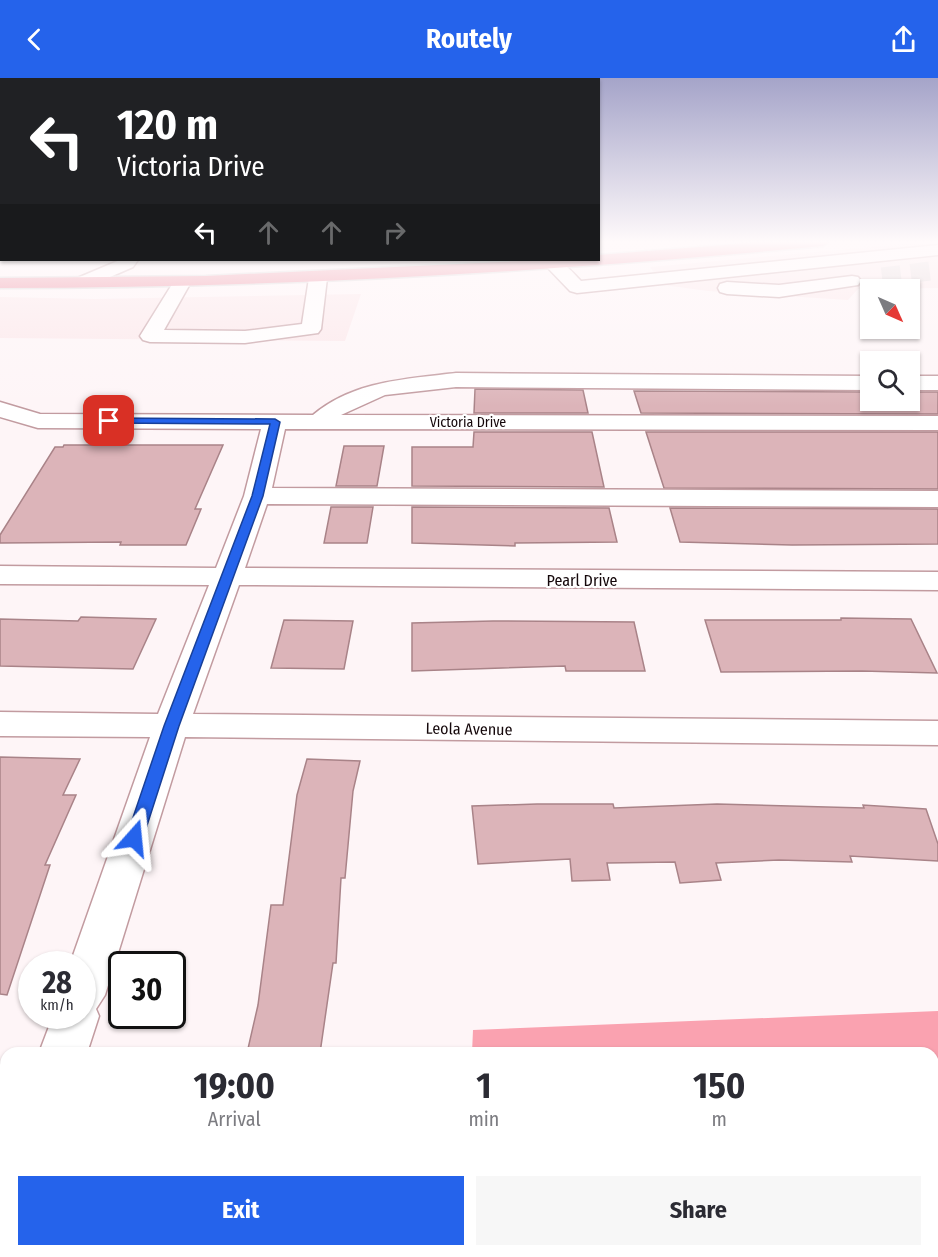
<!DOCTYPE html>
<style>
:root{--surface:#fff;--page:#f7f7f7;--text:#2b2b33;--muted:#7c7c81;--accent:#2563eb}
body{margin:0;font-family:"Fira Sans Condensed",sans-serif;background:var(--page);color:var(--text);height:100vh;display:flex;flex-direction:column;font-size:22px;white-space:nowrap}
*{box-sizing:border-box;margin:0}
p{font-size:20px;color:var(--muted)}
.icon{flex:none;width:33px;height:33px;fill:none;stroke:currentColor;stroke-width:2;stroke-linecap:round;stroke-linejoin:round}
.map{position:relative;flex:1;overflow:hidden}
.sheet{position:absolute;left:0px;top:969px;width:939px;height:210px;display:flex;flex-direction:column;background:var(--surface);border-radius:18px 18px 0 0;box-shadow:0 2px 4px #0004}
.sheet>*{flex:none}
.top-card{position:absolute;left:0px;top:0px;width:600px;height:183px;box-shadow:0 2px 4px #0004;background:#202124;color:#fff;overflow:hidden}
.needle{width:39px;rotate:135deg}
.controls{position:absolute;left:860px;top:201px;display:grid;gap:12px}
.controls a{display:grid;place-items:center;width:60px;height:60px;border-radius:0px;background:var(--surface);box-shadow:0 2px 4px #0004;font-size:30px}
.speed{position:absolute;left:18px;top:873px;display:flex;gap:12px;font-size:30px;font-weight:700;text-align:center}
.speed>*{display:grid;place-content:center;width:78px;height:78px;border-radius:50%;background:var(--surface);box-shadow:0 2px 4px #0004;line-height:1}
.speed small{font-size:15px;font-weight:400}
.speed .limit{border:3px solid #111;border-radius:9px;background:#fff;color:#111}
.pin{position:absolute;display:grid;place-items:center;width:51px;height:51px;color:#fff;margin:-26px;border-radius:12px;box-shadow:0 3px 9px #0006}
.me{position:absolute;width:66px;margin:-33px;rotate:18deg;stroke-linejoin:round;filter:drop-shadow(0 0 4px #0008)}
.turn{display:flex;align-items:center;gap:21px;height:126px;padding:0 18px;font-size:27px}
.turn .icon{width:78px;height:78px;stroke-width:2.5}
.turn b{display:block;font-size:42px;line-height:51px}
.lanes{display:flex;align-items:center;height:57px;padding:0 18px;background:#0003;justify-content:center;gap:30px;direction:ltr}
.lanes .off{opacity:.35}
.eta{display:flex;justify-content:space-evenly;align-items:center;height:102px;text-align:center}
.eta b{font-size:36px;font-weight:700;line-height:42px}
.action{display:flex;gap:12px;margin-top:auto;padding:12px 18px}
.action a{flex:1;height:69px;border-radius:0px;background:var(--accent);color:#fff;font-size:24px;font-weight:700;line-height:69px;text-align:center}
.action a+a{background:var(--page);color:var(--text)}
header{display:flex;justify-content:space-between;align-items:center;height:78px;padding:0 18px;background:var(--accent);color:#fff;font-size:27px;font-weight:700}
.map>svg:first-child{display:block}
.built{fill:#fbe6e9}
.forest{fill:#faa2b0}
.building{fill:#dcb4b9;stroke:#a98388;stroke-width:1.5}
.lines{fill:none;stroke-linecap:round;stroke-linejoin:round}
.minor-tunnel{stroke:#dbd1d3;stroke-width:19;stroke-dasharray:19 10;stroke-linecap:butt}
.minor-casing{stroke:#c29ba0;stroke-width:3}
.highway-casing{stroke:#d5d2d3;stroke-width:3}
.minor{fill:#fff;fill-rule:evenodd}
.highway{fill:#e7788d;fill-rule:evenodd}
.route{fill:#2563eb;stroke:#184099;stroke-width:1.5}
.labels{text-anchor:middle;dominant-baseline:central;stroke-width:4.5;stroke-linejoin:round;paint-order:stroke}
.far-street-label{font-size:14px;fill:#14070a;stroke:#fff}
.street-label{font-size:16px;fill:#14070a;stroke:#fff}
</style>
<header><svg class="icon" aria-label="back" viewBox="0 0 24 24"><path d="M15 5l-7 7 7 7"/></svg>Routely<svg class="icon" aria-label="share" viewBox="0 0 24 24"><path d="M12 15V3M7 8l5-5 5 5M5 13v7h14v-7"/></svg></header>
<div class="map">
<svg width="938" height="1179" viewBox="0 0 938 1179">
<rect width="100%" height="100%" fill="#fef5f7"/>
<!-- built -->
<path class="built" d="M938 163V210L858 211 848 222 708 213 664 207 650 189Z
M361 216 345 263 0 260V219L95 221Z"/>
<!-- forest -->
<path class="forest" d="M938 933V1179H470V1173H933V975H472L473 952Z"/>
<!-- building -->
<path class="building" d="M475 311 583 312 588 335H474Z
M634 313 870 314V322H909V314H938V336L641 335Z
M474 354H592L604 409 412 408V369H473Z
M646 354H938V411L664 410Z
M64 367H223L195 431H201L186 467H120L121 464 0 465V457L55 369H63Z
M344 368H384L377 408H336Z
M331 429H373L367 465H324Z
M412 429 609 430 617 464 515 465V468L412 465Z
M670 430 938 431V466L792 467 680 464Z
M81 539 156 541 133 591 0 588V541L78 543Z
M841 540 911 541 937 595 862 593 721 594 705 542H841Z
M284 542 353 543 344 591 271 590Z
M493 543 634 544 645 593H566L565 588 412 593V545Z
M0 679 80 681 63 717H76L45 787H50L7 917 0 916Z
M307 681 360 683 353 713 345 800H341L336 885H333L320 975H247L258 927 271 827H283L297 717Z
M537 726H613L614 730 717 726 864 730 863 727 926 731 938 766V783L850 778 852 784 779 782 716 785 721 802 680 805 675 784 607 785 610 802 572 803 570 781 478 786 472 728Z"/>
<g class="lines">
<!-- minor-tunnel -->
<path class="minor-tunnel" d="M882 199 938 192"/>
<!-- minor casing -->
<g class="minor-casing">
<path id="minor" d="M938 167V177L577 215 570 213 545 187 548 183C562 180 572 194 581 203Z
M120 182H138L133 189 87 209H75L72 205 75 201Z
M318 195 324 196 327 200 321 251 318 255 245 265 150 264 143 262 140 258 176 200H188L191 204 164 252 245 253 302 246 309 200 312 196Z
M852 198 858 199 861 203 858 207 779 219 727 216 720 214 718 210 720 206 727 204 779 207Z
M456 295 870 298V312L456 309 385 317 341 337 938 338V352L285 351 272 410 938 413V429L267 426 245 490 938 494V512L239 507 193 636 938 643V667L185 659 105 917 96 931 99 938 87 975H39L53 938H82V886H70L150 659 0 658V634L158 636 209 507 0 506V488L216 490 244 418 261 351 38 350 0 339V324L40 336 313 337C353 303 406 301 456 295Z
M909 298H938V312H909Z
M6 1121V1173H25L22 1179H0V1123Z"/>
</g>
<!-- highway casing -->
<g class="highway-casing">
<path id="highway" d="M772 163H831L823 168C549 194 275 210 0 210V200L206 198 541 182H598V177Z"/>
</g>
<!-- minor -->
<use href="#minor" class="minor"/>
<!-- highway -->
<use href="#highway" class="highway"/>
</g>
<!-- sky -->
<linearGradient id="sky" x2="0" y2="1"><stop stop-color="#a5a4c9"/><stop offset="0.5" stop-color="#fffafb"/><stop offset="1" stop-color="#fffafb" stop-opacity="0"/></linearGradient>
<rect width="938" height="328" fill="url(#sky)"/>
<!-- route -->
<path class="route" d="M109 340 275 341 280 344 263 418 179 648 143 760 140 764H129L126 760 164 648 252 418 270 346 106 345V341Z"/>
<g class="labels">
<!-- far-street labels -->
<g class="far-street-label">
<text x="468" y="344">Victoria Drive</text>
</g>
<!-- street labels -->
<g class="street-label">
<text x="582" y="502">Pearl Drive</text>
<text transform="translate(469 651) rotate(1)">Leola Avenue</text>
</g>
</g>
</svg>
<div class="controls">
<a><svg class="needle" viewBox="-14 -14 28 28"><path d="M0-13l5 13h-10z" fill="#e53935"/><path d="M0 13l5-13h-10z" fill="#7c7c81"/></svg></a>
<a><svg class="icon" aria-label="search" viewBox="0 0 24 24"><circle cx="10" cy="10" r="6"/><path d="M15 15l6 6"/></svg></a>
</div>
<div class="speed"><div>28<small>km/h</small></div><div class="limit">30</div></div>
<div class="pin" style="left:109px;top:343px;background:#d93025"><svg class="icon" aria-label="arrive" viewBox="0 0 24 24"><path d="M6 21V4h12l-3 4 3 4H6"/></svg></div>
<svg class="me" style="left:134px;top:760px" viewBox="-20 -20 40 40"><path d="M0-17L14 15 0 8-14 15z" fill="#2563eb" stroke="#fff" stroke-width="4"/></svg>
<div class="top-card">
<div class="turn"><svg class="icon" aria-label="left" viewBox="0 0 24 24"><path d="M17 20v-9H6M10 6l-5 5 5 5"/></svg><div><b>120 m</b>Victoria Drive</div></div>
<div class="lanes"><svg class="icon" aria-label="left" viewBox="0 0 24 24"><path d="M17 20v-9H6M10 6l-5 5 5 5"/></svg><svg class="icon off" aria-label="ahead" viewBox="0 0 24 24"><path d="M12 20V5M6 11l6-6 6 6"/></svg><svg class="icon off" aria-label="ahead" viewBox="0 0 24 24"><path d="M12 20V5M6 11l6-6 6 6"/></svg><svg class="icon off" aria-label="right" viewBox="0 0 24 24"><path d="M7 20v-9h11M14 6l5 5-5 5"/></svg></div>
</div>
<section class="sheet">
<div class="eta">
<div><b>19:00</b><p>Arrival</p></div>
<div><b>1</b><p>min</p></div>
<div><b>150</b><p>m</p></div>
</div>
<div class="action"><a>Exit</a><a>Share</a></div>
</section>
</div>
